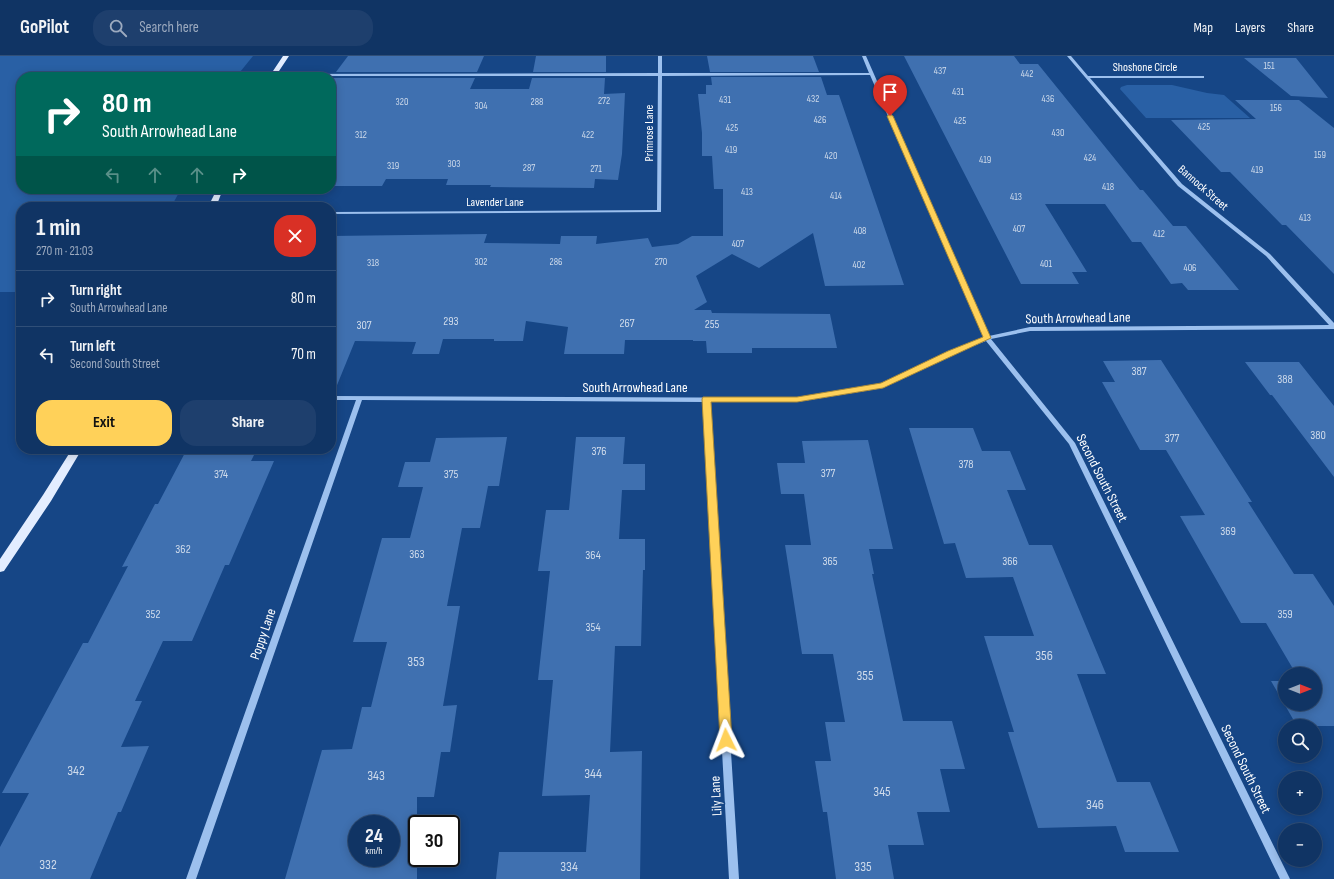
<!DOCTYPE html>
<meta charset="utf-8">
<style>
:root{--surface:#103464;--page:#1e3f6d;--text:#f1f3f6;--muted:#9caabf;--line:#304f78;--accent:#ffd159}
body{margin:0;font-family:"Sofia Sans Condensed",sans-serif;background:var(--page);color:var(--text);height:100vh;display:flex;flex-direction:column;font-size:15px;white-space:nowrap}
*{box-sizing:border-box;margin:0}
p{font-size:13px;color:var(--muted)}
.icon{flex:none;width:22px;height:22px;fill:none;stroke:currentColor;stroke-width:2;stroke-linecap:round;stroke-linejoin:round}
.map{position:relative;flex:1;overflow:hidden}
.drawer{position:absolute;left:16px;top:146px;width:320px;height:252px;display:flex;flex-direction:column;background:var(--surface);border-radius:16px;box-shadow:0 2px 10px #0003,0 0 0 1px var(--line)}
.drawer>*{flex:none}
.top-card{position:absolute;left:16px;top:16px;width:320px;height:122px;border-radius:16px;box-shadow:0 2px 10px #0003,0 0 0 1px var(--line);background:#00695c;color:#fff;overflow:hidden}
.needle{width:26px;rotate:90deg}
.tools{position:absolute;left:1278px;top:611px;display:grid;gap:8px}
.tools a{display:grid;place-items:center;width:44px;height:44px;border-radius:50%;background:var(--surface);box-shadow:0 2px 10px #0003,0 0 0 1px var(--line);font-size:20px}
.speed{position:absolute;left:348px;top:759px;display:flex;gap:8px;font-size:20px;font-weight:700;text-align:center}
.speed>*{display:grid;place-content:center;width:52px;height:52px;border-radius:50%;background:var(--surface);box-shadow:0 2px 10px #0003,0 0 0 1px var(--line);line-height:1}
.speed small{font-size:10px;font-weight:400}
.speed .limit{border:2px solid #111;border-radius:6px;background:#fff;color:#111}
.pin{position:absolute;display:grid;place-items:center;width:34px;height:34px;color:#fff;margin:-41px -17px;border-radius:50% 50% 50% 0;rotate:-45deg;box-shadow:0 0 4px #0007}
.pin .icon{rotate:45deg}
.me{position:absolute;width:44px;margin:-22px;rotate:357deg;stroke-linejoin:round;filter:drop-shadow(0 0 3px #0008)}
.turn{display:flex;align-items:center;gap:14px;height:84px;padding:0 20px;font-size:18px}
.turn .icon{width:52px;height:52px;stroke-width:2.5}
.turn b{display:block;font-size:28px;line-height:34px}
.lanes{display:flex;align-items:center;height:38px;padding:0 20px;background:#0003;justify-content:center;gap:20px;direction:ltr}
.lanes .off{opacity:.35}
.round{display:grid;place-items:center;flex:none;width:42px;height:42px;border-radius:16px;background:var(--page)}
.overview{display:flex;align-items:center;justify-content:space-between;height:68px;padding:0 20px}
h1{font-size:24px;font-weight:700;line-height:30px}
.primary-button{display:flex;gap:8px;margin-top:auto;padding:8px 20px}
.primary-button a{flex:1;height:46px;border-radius:16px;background:var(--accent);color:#111;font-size:16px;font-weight:700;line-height:46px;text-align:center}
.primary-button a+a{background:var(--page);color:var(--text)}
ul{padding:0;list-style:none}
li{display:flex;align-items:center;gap:12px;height:56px;padding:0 20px;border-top:1px solid var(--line)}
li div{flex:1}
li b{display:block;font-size:15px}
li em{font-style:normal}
header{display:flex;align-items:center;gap:24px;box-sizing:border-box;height:56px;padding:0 20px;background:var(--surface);border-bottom:1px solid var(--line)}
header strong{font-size:19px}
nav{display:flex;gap:22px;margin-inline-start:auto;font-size:14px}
.search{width:280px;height:36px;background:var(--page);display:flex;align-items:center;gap:10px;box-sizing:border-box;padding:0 14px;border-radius:16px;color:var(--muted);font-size:15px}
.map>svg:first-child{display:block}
.green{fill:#2960a5}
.building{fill:#3f70b0;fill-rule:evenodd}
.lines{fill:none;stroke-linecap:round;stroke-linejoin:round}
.minor{fill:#9cc0ee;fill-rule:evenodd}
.major{fill:#e3edff;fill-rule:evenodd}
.route{fill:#ffd159;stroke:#a6883a}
.labels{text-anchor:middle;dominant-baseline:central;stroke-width:3.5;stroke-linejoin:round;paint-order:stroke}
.far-number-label{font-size:10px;fill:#cfdbeb}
.far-street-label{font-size:12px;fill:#fff;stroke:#164686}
.number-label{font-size:12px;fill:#cfdbeb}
.street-label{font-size:14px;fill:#fff;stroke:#164686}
.near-number-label{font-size:14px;fill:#cfdbeb}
</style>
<header>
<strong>GoPilot</strong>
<div class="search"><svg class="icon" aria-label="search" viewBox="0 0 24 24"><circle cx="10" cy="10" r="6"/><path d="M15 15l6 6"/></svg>Search here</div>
<nav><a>Map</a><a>Layers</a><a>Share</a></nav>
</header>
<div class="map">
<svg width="1334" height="823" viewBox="0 0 1334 823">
<rect width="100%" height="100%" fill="#164686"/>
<!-- green -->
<path class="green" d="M0 0H253L236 21H21V133H181L171 151H21V236H0Z
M1127 29H1172L1207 37 1224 39 1250 62H1146L1120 33 1121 31Z"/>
<!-- building -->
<path class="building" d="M348 0H484L477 16H336Z
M536 0H606V16H533Z
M707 0H813L819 16H710Z
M904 0H1014L1020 8H1038L1140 134H1143L1173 170H1186L1239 234H1188L1182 227 1171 228 1141 186H1132L1105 148H1045L1087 216H1072L1079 228H1021Z
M1244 2H1296L1328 42 1291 40Z
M711 21H821L827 39H839L904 229 825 230 813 177 759 212 732 198 696 220 707 246 694 254H711L712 257 830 258 837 292H752V297H707L706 285H693V284H625L624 298H564L568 271 526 265 523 285H494V283H443L439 298H412L416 286 355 285 333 339 331 338V180L487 178 484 187 560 188 561 180H597L596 188 648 182 652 191 678 188 692 180H723V133H714L712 100H702V77L698 38H706V29H712Z
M333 22H475L470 33H529L532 22H605L604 38 625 37 622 98 618 124 595 123 594 132 490 131 491 129H446L448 123H386L382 130H331V24Z
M1235 44H1299L1334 72V218L1286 169H1282L1230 116H1221L1171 64 1256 63Z
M1161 304 1252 446H1248L1294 518H1313L1334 550V670H1297L1271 625H1285V648H1315V618H1296L1266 567H1241L1180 460 1205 459 1166 394H1140L1102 326H1115L1103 305Z
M1245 306H1299L1334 350V421L1272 339H1270Z
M909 372H973L982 395H1010L1026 434H1007L1029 489H1052L1106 618H1077L1117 726H1150L1179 796H1125L1116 770 1038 772 1008 676H1014L984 580H1034L1013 521 966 522 955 487 944 488Z
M507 381 499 430H488L480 472H462L447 550H460L443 650 457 649 450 696H441L434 741H417V823H285L322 694 352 693 362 651H371L387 586H353L382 482H410L423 431H398L405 406H430L436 382ZM357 768H391V802H357Z
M576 381H625L623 408H645V434H622L619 483H645V514H643L641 590H615L610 696 642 695 640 823H496L499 796H586L590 739 542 740 553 624H538L550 515H538L546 454H569Z
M868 384 893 493H869L874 518H872L903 665H952L965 713H940L950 756H917L924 789H888L894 823H836L827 756H823L815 705H831L825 666H845L833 598H802L785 489H811L804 438H781L777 407H805L802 385Z
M187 393H257L251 405H274L229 509H225L192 585H163L135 645H142L121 691 149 690 121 756H118L90 823H0V791L29 737H2L83 587H88L128 510 122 511 155 448H158Z"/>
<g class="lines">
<!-- minor -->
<path class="minor" d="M658 0H662V17H869L862 0H866L989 280 1030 271 1329 269 1266 200 1178 130 1067 0H1071L1088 20H1204V22H1090L1182 128 1270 198 1334 267V273L1030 275 991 283 1075 387 1290 823H1280L1069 388 986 285 953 298 883 332 797 346H709L739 823H729L703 346 362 344 196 823H186L356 344H331V340L797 342 882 328 949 296 984 281 870 19 662 20 661 156 331 158V156L657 154 658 20H273L271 19 273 18 658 17Z"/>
<!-- major -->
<path class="major" d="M283 0H289L275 21H269Z
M217 133H223L216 151H208Z
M72 393H82L51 445 4 515 0 516V503L43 439Z"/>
</g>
<!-- route -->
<path class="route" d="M890 58 893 60 991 282 883 332 797 346H711L732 684 730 688 726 689 721 688 720 684 702 343 703 341H797L881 327 948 295 983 281 887 60Z"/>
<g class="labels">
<!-- far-number labels -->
<g class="far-number-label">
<text x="1269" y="10">151</text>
<text x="940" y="15">437</text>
<text x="1027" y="18">442</text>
<text x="958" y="36">431</text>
<text x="813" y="43">432</text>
<text x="1048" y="43">436</text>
<text x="725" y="44">431</text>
<text x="604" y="45">272</text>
<text x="402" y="46">320</text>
<text x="537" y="46">288</text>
<text x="481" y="50">304</text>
<text x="1276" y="52">156</text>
<text x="820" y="64">426</text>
<text x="960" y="65">425</text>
<text x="1204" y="71">425</text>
<text x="732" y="72">425</text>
<text x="1058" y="77">430</text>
<text x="361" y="79">312</text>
<text x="588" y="79">422</text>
<text x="731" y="94">419</text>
<text x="1320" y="99">159</text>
<text x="831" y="100">420</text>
<text x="1090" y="102">424</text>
<text x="985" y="104">419</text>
<text x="454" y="108">303</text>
<text x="393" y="110">319</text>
<text x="529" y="112">287</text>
<text x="596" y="113">271</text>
<text x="1257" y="114">419</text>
<text x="1108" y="131">418</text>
<text x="747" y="136">413</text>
<text x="836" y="140">414</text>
<text x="1016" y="141">413</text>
<text x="1305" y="162">413</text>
<text x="1019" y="173">407</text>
<text x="860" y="175">408</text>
<text x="1159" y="178">412</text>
<text x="738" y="188">407</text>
<text x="481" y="206">302</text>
<text x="556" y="206">286</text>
<text x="661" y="206">270</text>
<text x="373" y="207">318</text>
<text x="1046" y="208">401</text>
<text x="859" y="209">402</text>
<text x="1190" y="212">406</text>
</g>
<!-- far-street labels -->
<g class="far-street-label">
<text x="1145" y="11">Shoshone Circle</text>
<text transform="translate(649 77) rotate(-90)">Primrose Lane</text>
<text transform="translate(1203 132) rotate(41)">Bannock Street</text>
<text x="495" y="146">Lavender Lane</text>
</g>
<!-- number labels -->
<g class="number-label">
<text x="451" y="265">293</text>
<text x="627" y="267">267</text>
<text x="712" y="268">255</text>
<text x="364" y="269">307</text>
<text x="1139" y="315">387</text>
<text x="1285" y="323">388</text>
<text x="1318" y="379">380</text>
<text x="1172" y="382">377</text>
<text x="599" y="395">376</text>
<text x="966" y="408">378</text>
<text x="828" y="417">377</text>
<text x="221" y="418">374</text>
<text x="451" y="418">375</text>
<text x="1228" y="475">369</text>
<text x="183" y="493">362</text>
<text x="417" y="498">363</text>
<text x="593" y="499">364</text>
<text x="830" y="505">365</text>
<text x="1010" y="505">366</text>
<text x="153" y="558">352</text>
<text x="1285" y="558">359</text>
<text x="593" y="571">354</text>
</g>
<!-- street labels -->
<g class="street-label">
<text transform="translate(1078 262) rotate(-1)">South Arrowhead Lane</text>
<text x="635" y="331">South Arrowhead Lane</text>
<text transform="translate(1102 422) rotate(63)">Second South Street</text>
<text transform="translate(263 578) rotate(-71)">Poppy Lane</text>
<text transform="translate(1246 713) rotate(64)">Second South Street</text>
<text transform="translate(716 740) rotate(-93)">Lily Lane</text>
</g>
<!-- near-number labels -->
<g class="near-number-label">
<text x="1044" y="599">356</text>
<text x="416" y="605">353</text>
<text x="865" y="619">355</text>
<text x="76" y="714">342</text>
<text x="593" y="717">344</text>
<text x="376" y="719">343</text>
<text x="882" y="735">345</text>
<text x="1095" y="748">346</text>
<text x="48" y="808">332</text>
<text x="569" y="810">334</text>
<text x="863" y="810">335</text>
</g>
</g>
</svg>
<div class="tools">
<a><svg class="needle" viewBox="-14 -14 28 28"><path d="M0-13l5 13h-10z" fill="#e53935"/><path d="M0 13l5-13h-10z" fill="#9caabf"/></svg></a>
<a><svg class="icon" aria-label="search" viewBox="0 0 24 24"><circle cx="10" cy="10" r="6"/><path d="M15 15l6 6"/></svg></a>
<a>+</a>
<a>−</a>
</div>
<div class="speed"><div>24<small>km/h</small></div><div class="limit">30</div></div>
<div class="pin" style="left:890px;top:60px;background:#d93025"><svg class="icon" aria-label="arrive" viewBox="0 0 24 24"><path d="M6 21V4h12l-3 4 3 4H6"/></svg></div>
<svg class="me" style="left:726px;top:684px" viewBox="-20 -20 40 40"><path d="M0-17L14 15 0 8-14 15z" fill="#ffd159" stroke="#fff" stroke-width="4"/></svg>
<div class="top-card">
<div class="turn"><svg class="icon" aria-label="right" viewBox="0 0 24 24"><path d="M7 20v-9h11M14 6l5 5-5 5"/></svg><div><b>80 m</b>South Arrowhead Lane</div></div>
<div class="lanes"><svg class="icon off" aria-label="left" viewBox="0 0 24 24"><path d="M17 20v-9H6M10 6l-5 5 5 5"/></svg><svg class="icon off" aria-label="ahead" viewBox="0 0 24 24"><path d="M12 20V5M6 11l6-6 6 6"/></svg><svg class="icon off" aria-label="ahead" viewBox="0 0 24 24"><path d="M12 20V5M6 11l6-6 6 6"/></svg><svg class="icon" aria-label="right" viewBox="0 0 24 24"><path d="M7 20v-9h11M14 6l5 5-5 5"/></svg></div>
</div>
<section class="drawer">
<div class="overview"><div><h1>1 min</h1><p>270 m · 21:03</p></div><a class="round" style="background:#d93025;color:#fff"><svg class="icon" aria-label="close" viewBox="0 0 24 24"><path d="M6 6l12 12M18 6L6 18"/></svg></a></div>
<ul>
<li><svg class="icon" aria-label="right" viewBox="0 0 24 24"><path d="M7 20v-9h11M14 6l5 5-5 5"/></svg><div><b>Turn right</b><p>South Arrowhead Lane</p></div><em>80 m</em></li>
<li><svg class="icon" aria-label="left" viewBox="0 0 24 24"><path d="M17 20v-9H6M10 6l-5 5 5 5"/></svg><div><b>Turn left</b><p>Second South Street</p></div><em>70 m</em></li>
</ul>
<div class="primary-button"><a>Exit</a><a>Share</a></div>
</section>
</div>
